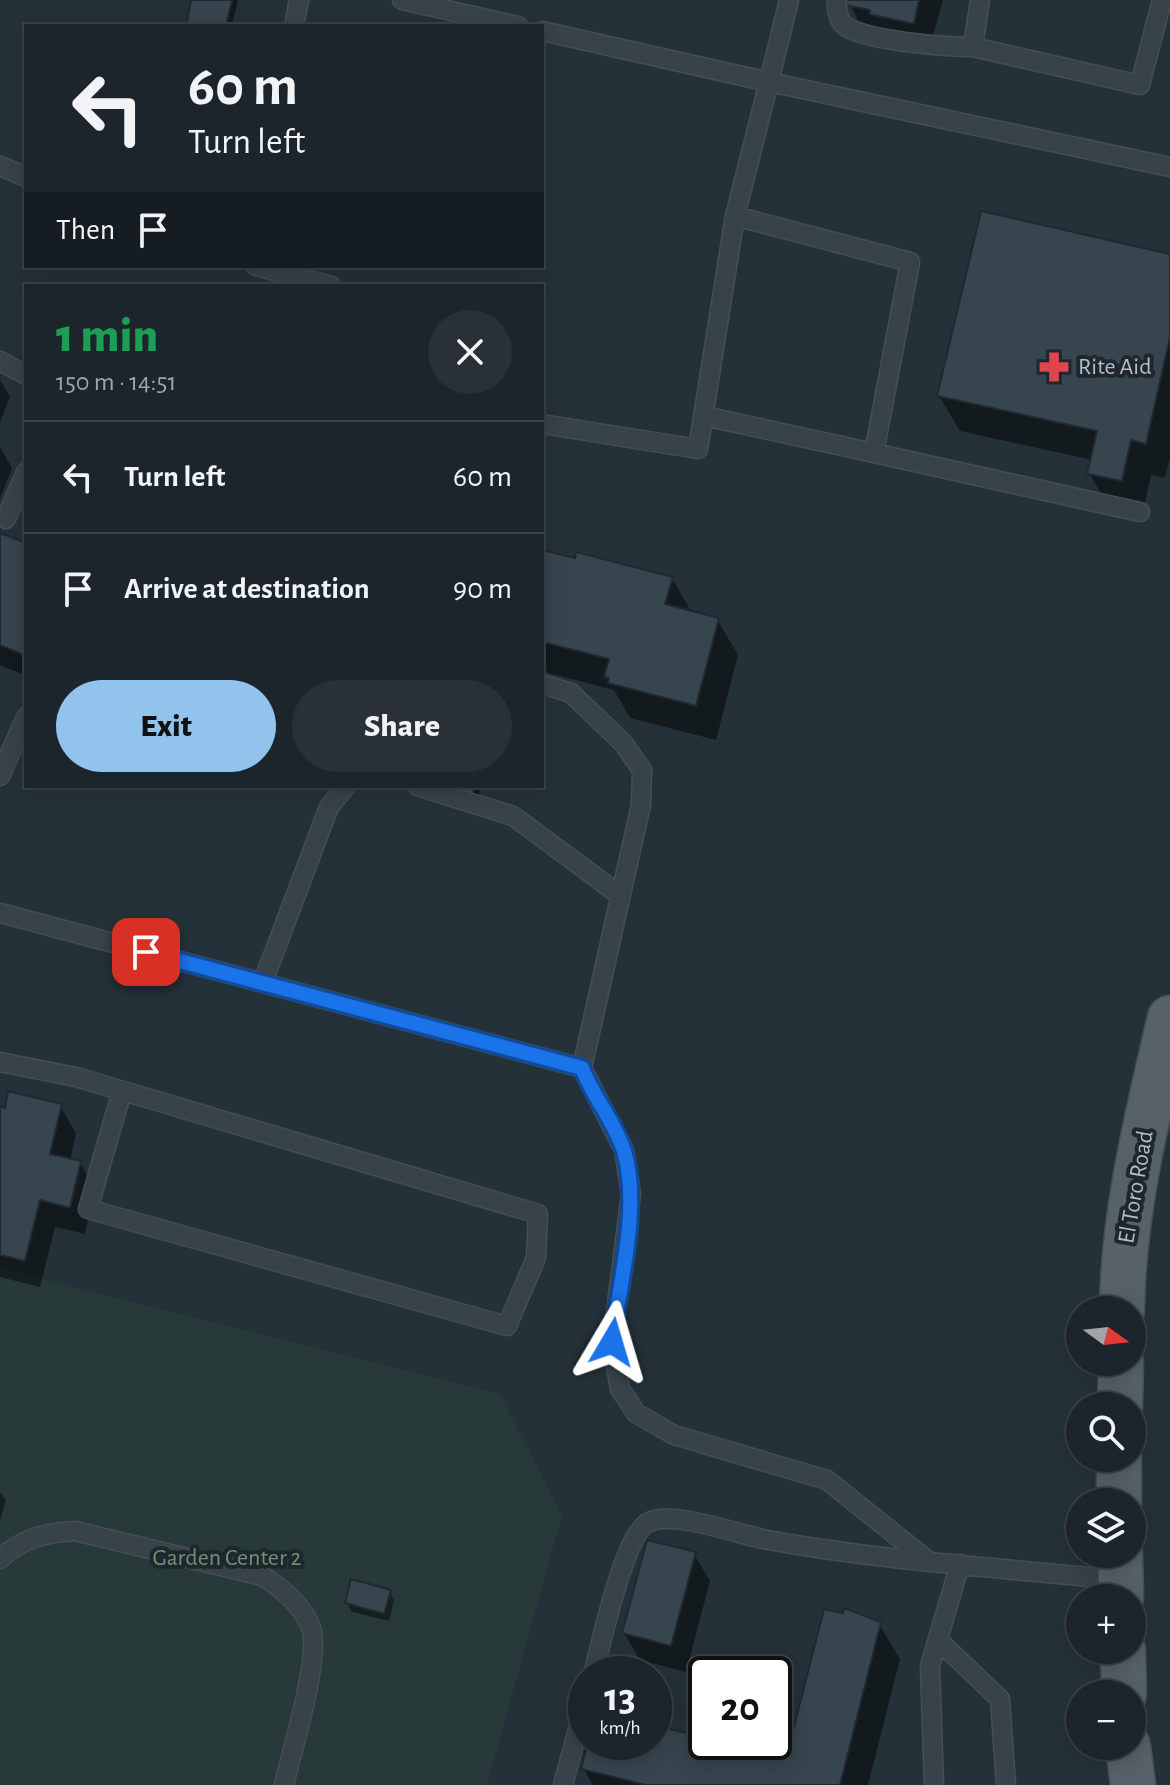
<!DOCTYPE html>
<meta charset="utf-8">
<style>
:root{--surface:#1c252b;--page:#293137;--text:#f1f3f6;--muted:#a0a5a9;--line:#3a4247;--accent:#92c3ec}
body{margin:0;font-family:"Alegreya Sans",sans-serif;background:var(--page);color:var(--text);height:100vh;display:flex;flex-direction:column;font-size:30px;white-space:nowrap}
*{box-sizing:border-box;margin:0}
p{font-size:26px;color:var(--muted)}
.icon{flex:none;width:44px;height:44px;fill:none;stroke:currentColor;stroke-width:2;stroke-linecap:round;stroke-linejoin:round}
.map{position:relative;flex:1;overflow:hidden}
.side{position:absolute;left:24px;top:284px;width:520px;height:504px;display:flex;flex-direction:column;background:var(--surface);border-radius:0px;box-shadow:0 4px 20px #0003,0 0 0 2px var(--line)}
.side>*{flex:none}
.top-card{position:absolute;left:24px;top:24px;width:520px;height:244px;border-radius:0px;box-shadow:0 4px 20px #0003,0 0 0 2px var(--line);background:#1c252b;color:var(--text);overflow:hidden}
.needle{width:52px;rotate:105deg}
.tools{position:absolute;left:1066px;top:1296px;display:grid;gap:16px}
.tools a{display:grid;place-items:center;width:80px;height:80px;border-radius:50%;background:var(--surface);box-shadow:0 4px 20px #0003,0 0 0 2px var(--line);font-size:40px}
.speed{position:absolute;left:568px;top:1656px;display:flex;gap:16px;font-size:40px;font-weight:700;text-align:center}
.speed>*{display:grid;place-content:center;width:104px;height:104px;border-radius:50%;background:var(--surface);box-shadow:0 4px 20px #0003,0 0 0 2px var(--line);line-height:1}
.speed small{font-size:20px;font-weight:400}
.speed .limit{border:4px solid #111;border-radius:12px;background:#fff;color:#111}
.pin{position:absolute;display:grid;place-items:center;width:68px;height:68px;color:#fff;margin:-34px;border-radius:16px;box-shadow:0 4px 12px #0006}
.me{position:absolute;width:88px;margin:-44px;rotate:7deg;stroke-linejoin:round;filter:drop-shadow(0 0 6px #0008)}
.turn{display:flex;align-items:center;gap:28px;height:168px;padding:0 32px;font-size:36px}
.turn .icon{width:104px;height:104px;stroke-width:2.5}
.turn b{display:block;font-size:56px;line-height:68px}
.then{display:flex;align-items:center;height:76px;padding:0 32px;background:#0003;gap:16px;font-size:30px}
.round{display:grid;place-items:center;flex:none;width:84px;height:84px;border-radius:42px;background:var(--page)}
.head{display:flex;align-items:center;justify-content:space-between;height:136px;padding:0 32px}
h1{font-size:48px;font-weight:800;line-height:60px;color:#1e9e55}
.action{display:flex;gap:16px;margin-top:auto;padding:16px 32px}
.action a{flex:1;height:92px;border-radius:48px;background:var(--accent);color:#111;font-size:32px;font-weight:800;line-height:92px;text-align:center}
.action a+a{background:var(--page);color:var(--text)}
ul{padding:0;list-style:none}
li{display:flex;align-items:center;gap:24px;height:112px;padding:0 32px;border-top:2px solid var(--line)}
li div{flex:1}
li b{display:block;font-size:30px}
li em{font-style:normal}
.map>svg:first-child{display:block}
.green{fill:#273a39}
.shadow{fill:#0007}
.building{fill:#37454f;stroke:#202930;stroke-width:2}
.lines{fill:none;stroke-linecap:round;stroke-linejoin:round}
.lane-casing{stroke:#444e55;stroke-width:21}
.primary-casing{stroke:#444e55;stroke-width:47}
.lane{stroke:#384249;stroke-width:18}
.primary{stroke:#566169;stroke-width:44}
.route-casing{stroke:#114b97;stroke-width:20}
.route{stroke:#1a73e8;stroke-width:14}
.labels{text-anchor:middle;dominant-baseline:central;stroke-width:8;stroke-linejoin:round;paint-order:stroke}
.poi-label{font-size:24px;fill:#b4bdc5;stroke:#1e272e;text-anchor:start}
.street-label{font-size:24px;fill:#b4bdc5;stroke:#1e272e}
.park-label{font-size:24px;fill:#6d9370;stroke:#1e272e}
</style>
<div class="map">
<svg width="1170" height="1785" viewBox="0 0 1170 1785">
<rect width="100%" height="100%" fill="#253139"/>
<!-- green -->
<path class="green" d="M0 1268 499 1393 562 1515 487 1785H0Z"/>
<!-- shadow -->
<path class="shadow" d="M193 0H238L232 26H188Z
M848 0H943L929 51 863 32Z
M1170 256V457L1165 478 1151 475 1142 516 1110 509 1089 473 1092 460 960 431 939 396Z
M0 380 10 397 0 422Z
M0 447 12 468 0 499Z
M0 535 26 545V676L0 665Z
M542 552 672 578 692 613 717 619 738 655 716 740 630 718 614 690 548 673 542 663Z
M425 786H481L477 802Z
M60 1106 76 1133 70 1161 80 1163 95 1190 85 1234 55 1227 40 1287 0 1277V1108Z
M0 1492 6 1500 0 1521Z
M694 1554 710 1581 686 1672 640 1660 624 1633Z
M389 1591 394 1600 389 1621 352 1612 347 1603Z
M879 1624 900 1659 868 1785H593L583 1768 586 1755 582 1748 586 1742H654V1727L788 1760Z"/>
<!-- building -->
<path class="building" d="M191 0H232L226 26H186Z
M846 0H919L914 24 869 14 870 10 845 5Z
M981 211 1170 254V337L1146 444 1131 440 1122 481 1087 474 1097 431 937 396Z
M0 533 26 543V656L0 645Z
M542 550 575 558 576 552 673 577 665 604 719 618 696 706 608 683 609 678 604 677 609 659 542 642Z
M440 786H475L473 794Z
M8 1091 62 1104 50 1154 81 1161 70 1208 40 1200 25 1261 0 1255V1106L5 1108Z
M647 1540 696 1552 671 1646 622 1633Z
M351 1579 391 1590 384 1614 345 1603Z
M844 1608 881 1622 840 1785H646L581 1769 586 1750 580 1748 586 1726V1742H654V1725L706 1738V1742H722L786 1758 824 1609 843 1613Z"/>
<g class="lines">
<!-- lane casing -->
<g class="lane-casing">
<path id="lane" d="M402 0 518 26
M837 0C836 7 838 18 843 24 859 41 949 47 973 47
M980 0 973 47 1140 85 1162 0
M294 26 299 0
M542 31 769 82 789 0
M0 166 26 177
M735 216 910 262 874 453 1140 512
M256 266 331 286
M0 361 26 375
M704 416 874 453
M542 424 698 449 735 216 769 82 1170 167
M6 519 26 472
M542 684 571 693 623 743 642 770 641 805 582 1068 624 1150 631 1194 612 1342 620 1389 636 1413 674 1435 827 1480 927 1560
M0 776 26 717
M417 786 513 816 621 896
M0 913 582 1068
M263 982 329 807 346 786
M0 1062 76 1077 538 1214 536 1258 507 1326 88 1209 122 1091
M0 1559C23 1538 44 1533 75 1531L262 1576C282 1588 300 1603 310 1625 323 1652 291 1753 284 1785
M938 1640 1000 1699 1006 1785
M593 1674C601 1645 624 1533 649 1522 674 1510 739 1535 768 1540 884 1561 1003 1568 1120 1580
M563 1785 586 1700
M934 1785 930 1666 960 1564"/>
</g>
<!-- primary casing -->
<g class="primary-casing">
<path id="primary" d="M1122 1310C1123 1212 1148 1113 1170 1018
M1120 1406 1121 1362
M1119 1502V1458
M1120 1554 1121 1598
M1123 1650 1124 1694
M1128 1746 1133 1785"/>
</g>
<!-- lane -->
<use href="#lane" class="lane"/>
<!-- primary -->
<use href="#primary" class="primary"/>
</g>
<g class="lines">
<!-- route casing -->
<g class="route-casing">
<path id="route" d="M146 952 582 1068C593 1097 615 1122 624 1151 641 1206 619 1285 612 1342"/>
</g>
<!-- route -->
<use href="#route" class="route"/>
</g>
<!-- icons -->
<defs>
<g id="pharmacy-bare" transform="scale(2.4)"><path d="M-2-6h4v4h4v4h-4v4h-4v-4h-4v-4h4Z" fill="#e0444e" stroke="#1e272e" stroke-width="2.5" paint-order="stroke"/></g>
</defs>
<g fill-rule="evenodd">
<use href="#pharmacy-bare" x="1054" y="367"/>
</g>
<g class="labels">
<!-- poi labels -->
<g class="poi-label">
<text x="1078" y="367">Rite Aid</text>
</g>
<!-- street labels -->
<g class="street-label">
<text transform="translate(1136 1187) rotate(-80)">El Toro Road</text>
</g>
<!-- park labels -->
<g class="park-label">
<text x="227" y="1558">Garden Center 2</text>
</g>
</g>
</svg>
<div class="tools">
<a><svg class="needle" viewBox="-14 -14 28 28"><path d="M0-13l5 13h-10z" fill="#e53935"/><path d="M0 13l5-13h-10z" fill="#a0a5a9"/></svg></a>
<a><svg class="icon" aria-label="search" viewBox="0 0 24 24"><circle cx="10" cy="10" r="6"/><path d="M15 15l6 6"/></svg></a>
<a><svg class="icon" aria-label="layers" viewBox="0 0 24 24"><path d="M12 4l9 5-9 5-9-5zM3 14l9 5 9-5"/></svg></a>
<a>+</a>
<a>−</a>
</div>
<div class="speed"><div>13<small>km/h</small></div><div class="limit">20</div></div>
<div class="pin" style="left:146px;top:952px;background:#d93025"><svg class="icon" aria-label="arrive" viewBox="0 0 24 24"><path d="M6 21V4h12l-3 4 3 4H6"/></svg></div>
<svg class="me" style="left:612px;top:1342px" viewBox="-20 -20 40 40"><path d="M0-17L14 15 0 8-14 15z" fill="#1a73e8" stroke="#fff" stroke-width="4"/></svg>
<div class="top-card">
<div class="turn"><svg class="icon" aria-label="left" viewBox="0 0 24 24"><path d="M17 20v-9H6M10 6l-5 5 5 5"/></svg><div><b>60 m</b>Turn left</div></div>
<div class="then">Then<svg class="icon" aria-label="arrive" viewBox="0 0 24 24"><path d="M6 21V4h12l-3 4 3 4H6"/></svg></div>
</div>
<section class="side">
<div class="head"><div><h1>1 min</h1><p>150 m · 14:51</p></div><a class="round"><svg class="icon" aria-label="close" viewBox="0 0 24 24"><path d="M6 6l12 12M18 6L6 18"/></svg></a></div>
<ul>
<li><svg class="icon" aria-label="left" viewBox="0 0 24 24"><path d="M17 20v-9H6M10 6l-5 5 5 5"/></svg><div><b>Turn left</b></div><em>60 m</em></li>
<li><svg class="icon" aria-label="arrive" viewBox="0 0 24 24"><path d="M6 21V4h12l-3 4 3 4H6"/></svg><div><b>Arrive at destination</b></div><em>90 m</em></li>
</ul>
<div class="action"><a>Exit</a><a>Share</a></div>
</section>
</div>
